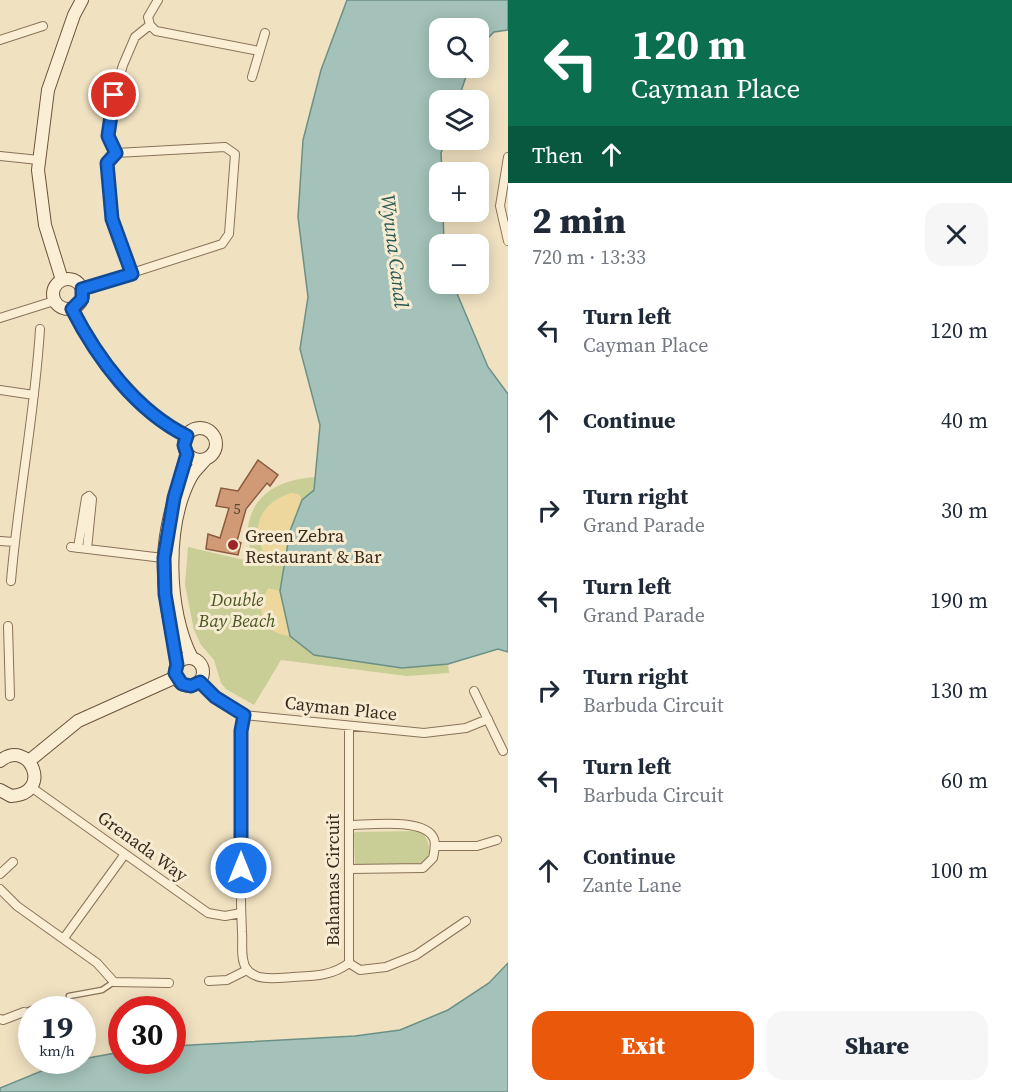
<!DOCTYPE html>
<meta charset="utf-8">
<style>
:root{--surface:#fff;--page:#f6f6f7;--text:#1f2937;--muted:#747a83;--accent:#ea580c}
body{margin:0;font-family:"Source Serif 4",serif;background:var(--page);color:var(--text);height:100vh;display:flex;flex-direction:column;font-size:22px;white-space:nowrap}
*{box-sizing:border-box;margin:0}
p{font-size:20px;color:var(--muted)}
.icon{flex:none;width:33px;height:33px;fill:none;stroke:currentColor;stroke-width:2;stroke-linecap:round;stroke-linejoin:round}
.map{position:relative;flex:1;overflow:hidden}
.drawer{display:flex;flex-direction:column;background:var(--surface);width:504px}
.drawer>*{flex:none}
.top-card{background:#0b6e4f;color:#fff;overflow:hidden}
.buttons{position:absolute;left:429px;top:18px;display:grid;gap:12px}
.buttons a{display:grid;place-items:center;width:60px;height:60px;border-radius:12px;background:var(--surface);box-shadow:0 3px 15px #0003;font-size:30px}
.speed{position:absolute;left:18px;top:996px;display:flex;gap:12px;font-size:30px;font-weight:700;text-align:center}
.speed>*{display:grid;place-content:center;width:78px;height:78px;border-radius:50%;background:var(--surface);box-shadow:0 3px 15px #0003;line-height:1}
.speed small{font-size:15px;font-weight:400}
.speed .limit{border:9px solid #d22;background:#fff;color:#111}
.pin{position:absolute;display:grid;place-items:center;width:51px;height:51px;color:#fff;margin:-26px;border:3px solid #fff;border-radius:50%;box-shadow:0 2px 6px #0007}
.me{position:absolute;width:66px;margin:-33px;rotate:0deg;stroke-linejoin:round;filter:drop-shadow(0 0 4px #0008)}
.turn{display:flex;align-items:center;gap:21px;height:126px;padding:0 24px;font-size:27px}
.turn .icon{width:78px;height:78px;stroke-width:2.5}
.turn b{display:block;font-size:42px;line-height:51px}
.then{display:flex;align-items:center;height:57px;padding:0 24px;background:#0003;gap:12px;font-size:22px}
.round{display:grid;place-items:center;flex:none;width:63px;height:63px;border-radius:18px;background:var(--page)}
.overview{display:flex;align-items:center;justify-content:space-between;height:102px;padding:0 24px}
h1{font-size:36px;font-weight:800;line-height:45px}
.cta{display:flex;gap:12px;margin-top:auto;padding:12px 24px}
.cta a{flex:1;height:69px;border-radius:18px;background:var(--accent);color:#fff;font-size:24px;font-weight:800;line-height:69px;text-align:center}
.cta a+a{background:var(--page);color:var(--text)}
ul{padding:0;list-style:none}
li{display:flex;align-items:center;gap:18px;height:90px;padding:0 24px}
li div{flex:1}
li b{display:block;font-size:22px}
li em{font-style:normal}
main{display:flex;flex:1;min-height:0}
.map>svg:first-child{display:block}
.green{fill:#c8ce95}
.sand{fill:#edd79d}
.water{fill:#a4c2b9;stroke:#6b9187;stroke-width:1.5}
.building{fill:#d09a76;stroke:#8a5b3d;stroke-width:1.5}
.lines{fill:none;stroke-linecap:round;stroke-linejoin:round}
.lane-casing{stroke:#8a7258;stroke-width:7}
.street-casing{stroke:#8a7258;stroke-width:10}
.secondary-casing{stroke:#6c533b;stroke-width:14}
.lane{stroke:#faefd5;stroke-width:4.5}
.street{stroke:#faefd5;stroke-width:8}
.secondary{stroke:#faefd5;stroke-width:12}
.route-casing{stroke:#114b97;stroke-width:15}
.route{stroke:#1a73e8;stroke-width:10}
.poi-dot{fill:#9c2528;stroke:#f7ecd1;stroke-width:2}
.labels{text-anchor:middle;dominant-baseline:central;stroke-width:6;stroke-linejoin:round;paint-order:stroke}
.number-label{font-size:15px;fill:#5f4633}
.poi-label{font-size:18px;fill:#392a1d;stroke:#f7ecd1;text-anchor:start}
.park-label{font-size:18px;font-style:italic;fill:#4a5723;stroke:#f7ecd1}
.street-label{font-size:18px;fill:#392a1d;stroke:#f7ecd1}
.water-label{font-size:20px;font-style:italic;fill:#2b5a56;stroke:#f7ecd1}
</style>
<main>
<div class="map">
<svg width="508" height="1092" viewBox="0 0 508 1092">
<rect width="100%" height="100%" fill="#f0e1c1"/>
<!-- green -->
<path class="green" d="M315 477 314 490 302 500 290 531 280 591 290 636 402 668 448 664 449 673 407 676 281 660 254 705 226 689 221 683 214 660 201 645 194 630 185 585 188 547 257 563C253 554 248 546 247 536 247 532 248 527 249 522 256 490 286 479 315 477Z
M421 831C430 842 433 852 423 864H355L354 833 356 832Z"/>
<!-- sand -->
<path class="sand" d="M291 493 299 494 302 500 290 531 285 561 268 559C248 530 259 503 291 493Z
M268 588 280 591 290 636C261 633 255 611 268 588Z"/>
<!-- water -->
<path class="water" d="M347 0H508V30L494 32 479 47 478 28H440V68H469L458 100H440V140H446L441 153 442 172H440V212H443L444 244H440V284H453L488 367 508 394V652L498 649 448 664 402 668 314 655 290 636 280 591 290 531 302 500 314 490 320 425 300 349 308 297 298 217 303 140 321 70Z
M508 963V1092H0V1088L66 1061 82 1060 83 1059 121 1052 122 1060H172L173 1046 355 1036 400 1030 448 1010 489 983Z"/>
<!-- building -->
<path class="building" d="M258 460 278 475 270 486 267 483 246 509 237 541 241 543 238 555 206 549 208 534 220 538 229 508 216 506 221 488 238 491Z"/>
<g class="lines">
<!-- lane casing -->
<g class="lane-casing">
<path id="lane" d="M69 996 102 990 114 982
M24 1012 50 1002"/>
</g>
<!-- street casing -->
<g class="street-casing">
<path id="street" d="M158 0 148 17 150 25 156 31 259 51
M0 40 43 26
M252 77 265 33
M116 153 108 136 114 95 123 65 135 37 150 25
M0 156 39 160
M508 157 500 206 508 241
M82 289 222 244 229 234 235 154 225 147 116 153 107 163 112 219 132 274
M0 318 54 301
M0 390 34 395
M0 541 14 542
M71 547 163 558
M78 548 86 498 89 496 92 499 87 549
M11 581C18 497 35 413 40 329
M8 626 10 696
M200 682 215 697 244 715 424 733 466 728 488 719
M474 691 503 751
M244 715 241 731C241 798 239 865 242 932 243 943 240 958 246 968 255 982 278 978 293 977 314 976 332 976 349 963
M349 726V963
M31 787 208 913 225 916 241 913
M349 825C368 825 426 817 434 839 436 845 434 853 433 858L423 868 349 869
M435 846H477L497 840
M0 874 13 862
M0 889 17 906 97 963 114 982 169 983
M64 938 125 854
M349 963 360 970 386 967 416 955 466 921
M209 981 227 980 247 970
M0 1019 3 1020 24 1012"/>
</g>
<!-- secondary casing -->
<g class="secondary-casing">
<path id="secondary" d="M53 294a15 15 0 1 1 30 0a15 15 0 1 1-30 0Z
M62 280 45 225 38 170 48 90 74 15 82 0
M72 309C97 358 136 411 187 436
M184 444a16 16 0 1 1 32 0a16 16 0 1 1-32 0Z
M175 672a14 14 0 1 1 28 0a14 14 0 1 1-28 0Z
M192 658C167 611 165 525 191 477 194 471 201 465 205 460
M177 665C172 629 162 594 164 558 165 522 178 488 187 454
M0 761C30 737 54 794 11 796L0 790
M29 761 78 721 176 677"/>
</g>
<!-- lane -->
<use href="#lane" class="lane"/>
<!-- street -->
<use href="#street" class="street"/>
<!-- secondary -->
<use href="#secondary" class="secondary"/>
</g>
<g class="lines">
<!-- route casing -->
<g class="route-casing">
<path id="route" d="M114 95 108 136 116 153 107 163 112 219 132 274 82 289V299L72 309C97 358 136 411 187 436L184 445 187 454 174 498 164 558 165 594 177 665 175 673 182 684 191 686 200 682 215 697 244 715 241 731V868"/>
</g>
<!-- route -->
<use href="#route" class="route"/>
</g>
<!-- markers -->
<circle class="poi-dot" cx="233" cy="545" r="6"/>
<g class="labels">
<!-- number labels -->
<g class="number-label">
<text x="237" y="508">5</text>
</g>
<!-- poi labels -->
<g class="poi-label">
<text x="245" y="535">Green Zebra<tspan x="245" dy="21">Restaurant &amp; Bar</tspan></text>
</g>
<!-- park labels -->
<g class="park-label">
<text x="237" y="599">Double<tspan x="237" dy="21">Bay Beach</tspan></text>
</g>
<!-- street labels -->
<g class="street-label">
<text transform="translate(341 708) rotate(6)">Cayman Place</text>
<text transform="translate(143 846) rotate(36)">Grenada Way</text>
<text transform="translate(332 880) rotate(-90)">Bahamas Circuit</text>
</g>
<!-- water labels -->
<g class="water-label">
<text transform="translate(395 251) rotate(83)">Wyuna Canal</text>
</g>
</g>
</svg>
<div class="buttons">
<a><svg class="icon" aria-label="search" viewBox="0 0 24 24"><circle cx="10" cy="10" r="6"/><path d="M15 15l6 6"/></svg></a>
<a><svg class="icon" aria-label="layers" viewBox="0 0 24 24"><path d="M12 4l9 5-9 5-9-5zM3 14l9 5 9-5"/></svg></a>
<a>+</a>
<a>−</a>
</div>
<div class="speed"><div>19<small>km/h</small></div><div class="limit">30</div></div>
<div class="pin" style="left:114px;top:95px;background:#d93025"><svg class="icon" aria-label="arrive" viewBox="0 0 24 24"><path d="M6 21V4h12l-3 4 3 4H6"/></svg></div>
<svg class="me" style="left:241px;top:868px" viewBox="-20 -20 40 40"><circle r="17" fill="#1a73e8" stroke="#fff" stroke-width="3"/><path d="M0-11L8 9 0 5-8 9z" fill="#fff"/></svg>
</div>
<section class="drawer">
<div class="top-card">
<div class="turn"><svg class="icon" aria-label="left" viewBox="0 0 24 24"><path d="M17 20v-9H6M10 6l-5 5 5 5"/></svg><div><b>120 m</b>Cayman Place</div></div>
<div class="then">Then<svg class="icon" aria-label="ahead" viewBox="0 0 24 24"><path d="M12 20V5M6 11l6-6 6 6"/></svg></div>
</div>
<div class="overview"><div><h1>2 min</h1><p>720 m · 13:33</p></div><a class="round"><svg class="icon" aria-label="close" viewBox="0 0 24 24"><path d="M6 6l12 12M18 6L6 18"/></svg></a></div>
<ul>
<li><svg class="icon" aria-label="left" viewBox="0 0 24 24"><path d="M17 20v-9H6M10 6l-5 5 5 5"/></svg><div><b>Turn left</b><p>Cayman Place</p></div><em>120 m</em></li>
<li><svg class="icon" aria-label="ahead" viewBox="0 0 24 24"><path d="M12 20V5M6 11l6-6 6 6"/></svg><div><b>Continue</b></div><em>40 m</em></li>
<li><svg class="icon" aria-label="right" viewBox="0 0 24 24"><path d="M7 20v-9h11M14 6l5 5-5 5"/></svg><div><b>Turn right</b><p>Grand Parade</p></div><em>30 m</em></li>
<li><svg class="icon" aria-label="left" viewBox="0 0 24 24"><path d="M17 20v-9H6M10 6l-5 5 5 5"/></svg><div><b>Turn left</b><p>Grand Parade</p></div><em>190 m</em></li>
<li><svg class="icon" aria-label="right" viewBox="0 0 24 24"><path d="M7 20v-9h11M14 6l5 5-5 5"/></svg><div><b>Turn right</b><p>Barbuda Circuit</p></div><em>130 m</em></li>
<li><svg class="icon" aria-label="left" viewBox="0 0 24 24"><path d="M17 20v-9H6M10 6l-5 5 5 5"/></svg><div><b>Turn left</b><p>Barbuda Circuit</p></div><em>60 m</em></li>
<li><svg class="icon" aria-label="ahead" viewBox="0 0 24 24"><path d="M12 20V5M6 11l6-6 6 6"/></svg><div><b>Continue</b><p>Zante Lane</p></div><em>100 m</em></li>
</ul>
<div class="cta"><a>Exit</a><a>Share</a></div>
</section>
</main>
